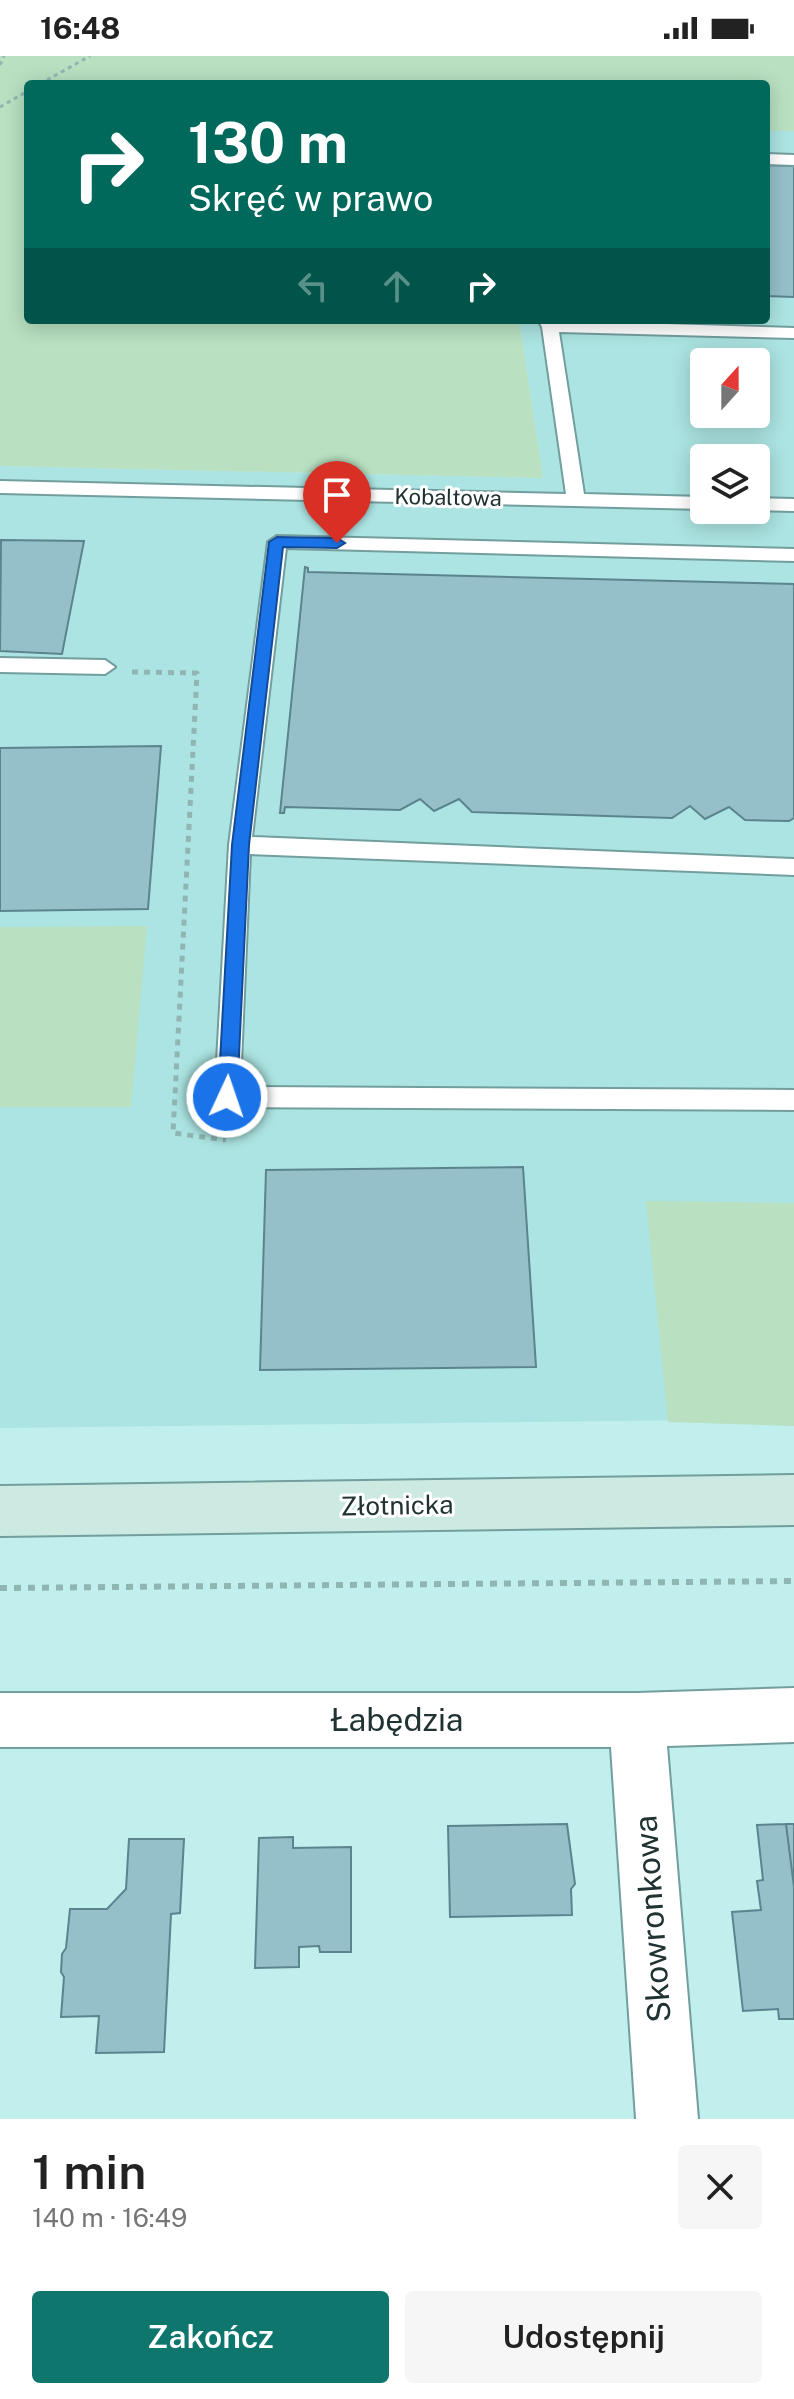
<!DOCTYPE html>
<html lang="pl">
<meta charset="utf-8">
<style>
:root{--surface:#fff;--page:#f6f6f6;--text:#222;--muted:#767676;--accent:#0f766e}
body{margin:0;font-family:"Public Sans",sans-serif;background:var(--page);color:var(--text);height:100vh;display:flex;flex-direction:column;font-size:30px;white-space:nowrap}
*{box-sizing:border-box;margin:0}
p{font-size:26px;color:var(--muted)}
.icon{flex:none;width:44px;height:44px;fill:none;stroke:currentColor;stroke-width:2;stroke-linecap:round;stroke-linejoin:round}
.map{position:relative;height:2063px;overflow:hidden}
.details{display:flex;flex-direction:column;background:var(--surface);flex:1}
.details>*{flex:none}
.hud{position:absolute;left:24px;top:24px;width:746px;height:244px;border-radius:8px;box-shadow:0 4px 20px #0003;background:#00695c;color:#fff;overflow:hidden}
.needle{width:52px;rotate:21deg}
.tools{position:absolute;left:690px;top:292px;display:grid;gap:16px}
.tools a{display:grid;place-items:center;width:80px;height:80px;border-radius:8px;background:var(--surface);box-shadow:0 4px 20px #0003;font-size:40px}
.pin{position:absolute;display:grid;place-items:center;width:68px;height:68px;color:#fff;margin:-82px -34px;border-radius:50% 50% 50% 0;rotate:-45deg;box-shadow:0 0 8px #0007}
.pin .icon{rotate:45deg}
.me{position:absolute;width:88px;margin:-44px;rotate:3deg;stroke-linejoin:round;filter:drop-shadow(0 0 6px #0008)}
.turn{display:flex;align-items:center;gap:28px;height:168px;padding:0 32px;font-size:36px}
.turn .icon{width:104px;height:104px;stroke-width:2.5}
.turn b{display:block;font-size:56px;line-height:68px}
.lanes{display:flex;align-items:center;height:76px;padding:0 32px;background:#0003;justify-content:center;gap:40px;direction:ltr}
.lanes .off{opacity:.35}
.round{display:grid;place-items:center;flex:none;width:84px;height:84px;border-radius:8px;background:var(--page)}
.overview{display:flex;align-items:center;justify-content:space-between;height:136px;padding:0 32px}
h1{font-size:48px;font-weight:600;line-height:60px}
.button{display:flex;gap:16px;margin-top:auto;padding:16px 32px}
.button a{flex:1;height:92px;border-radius:8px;background:var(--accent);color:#fff;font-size:32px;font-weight:600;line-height:92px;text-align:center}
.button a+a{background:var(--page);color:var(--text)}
.status{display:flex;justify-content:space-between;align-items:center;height:56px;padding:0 40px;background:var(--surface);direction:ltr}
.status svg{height:22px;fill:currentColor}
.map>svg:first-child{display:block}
.built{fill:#abe4e2;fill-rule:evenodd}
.green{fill:#b8e0c1}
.building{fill:#95c0ca;stroke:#5b848e;stroke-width:2}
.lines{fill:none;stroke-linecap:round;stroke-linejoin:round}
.lane-casing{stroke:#729e9d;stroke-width:4}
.street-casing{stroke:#729e9d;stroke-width:4}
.secondary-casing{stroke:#729e9d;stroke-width:4}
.path-far2{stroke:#90b6b4;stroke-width:3;stroke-dasharray:4 4;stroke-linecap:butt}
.path-far1{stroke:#90b6b4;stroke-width:5;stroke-dasharray:6 6;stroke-linecap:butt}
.path{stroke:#90b6b4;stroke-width:6;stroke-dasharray:7 7;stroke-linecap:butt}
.lane{fill:#fff;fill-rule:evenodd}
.street{fill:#fff;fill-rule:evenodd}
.secondary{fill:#cceae2;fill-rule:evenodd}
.route{fill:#1a73e8;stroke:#114b97;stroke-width:2}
.labels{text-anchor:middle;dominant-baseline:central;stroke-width:6;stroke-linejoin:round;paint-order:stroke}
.far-street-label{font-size:22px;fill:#203232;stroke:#fff}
.street-label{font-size:26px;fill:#203232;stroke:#fff}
.near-street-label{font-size:32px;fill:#203232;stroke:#fff}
</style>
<div class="status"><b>16:48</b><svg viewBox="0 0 49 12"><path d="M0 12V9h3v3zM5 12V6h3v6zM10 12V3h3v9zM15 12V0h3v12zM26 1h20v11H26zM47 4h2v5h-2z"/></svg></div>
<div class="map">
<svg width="794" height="2063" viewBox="0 0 794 2063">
<rect width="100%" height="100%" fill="#c0efed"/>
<!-- built -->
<path class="built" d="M766 75H794V1363L0 1372V410L543 422 519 264H766ZM704 306H756V358H704ZM704 402H756V454H704Z"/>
<!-- green -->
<path class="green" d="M0 0H794V75H766V28H28V264H519L543 422 0 410Z
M147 870 131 1051H0V871Z
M646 1145 794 1147V1370L668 1366Z"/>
<!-- building -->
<path class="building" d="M766 109 794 110V241L766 240Z
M1 484 84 485 62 598 0 595Z
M305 511 308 512V516L794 528V762L789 765 745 764 729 751 705 763 690 750 672 762 472 756 459 743 434 755 420 743 400 754 285 751 284 757H280Z
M161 690 148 853 0 855V692Z
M523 1111 536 1311 260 1314 266 1114Z
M567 1768 575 1828 571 1833 572 1859 450 1861 448 1770Z
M786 1768 794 1831V1963H779L778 1953 743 1955 732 1856 761 1854 757 1825 763 1824 757 1769Z
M786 1768H794V1831Z
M293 1781V1792L351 1791V1896H320L319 1890 299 1891V1911L255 1912 259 1782Z
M129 1783H184L180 1857 171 1858 164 1996 96 1997 99 1960 61 1961 64 1921 61 1916 62 1898 66 1892 70 1853H107L126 1833Z"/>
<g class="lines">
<!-- lane casing -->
<g class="lane-casing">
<path id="lane" d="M766 98 794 99V109L766 108Z
M538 264 794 272V282L559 276 584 438 704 441V453L0 437V425L566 438 542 271Z
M756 442 794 443V455L756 454Z
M277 480 794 493V505L286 492 252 781 794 803V819L250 798 240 1031 794 1034V1054L227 1051 218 1048 215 1041 229 789 268 486Z
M0 602 105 604 115 611 105 618 0 616Z"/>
</g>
<!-- street casing -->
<g class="street-casing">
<path id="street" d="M794 1632V1686L667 1690 698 2063H636L611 1691H0V1637H637Z"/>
</g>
<!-- secondary casing -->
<g class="secondary-casing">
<path id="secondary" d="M794 1419V1469L0 1480V1430Z"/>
</g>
<!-- path-far2 -->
<path class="path-far2" d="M0 9 4 0
M40 28 90 0
M0 51 28 35"/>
<!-- path-far1 -->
<path class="path-far1" d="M132 616 197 617 173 1077 226 1084"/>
<!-- path -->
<path class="path" d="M0 1532 794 1525"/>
<!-- lane -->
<use href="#lane" class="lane"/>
<!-- street -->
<use href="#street" class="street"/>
<!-- secondary -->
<use href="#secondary" class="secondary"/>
</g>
<!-- route -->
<path class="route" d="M277 481 337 482 345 487 337 492 283 491 249 789 237 1041 234 1047H221L218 1041 232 789 269 486Z"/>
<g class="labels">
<!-- far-street labels -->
<g class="far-street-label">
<text transform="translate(448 441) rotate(1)">Kobaltowa</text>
</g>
<!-- street labels -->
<g class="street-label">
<text transform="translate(397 1449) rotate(-1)">Złotnicka</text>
</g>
<!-- near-street labels -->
<g class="near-street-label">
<text x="397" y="1663">Łabędzia</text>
<text transform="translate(652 1863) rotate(-94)">Skowronkowa</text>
</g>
</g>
</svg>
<div class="tools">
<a><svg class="needle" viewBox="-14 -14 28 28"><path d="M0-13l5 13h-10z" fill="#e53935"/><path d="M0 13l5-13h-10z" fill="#767676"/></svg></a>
<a><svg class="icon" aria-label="layers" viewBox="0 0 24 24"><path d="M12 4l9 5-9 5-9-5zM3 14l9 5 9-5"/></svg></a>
</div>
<div class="pin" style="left:337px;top:487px;background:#d93025"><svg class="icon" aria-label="arrive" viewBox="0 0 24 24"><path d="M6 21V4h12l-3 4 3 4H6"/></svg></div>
<svg class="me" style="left:227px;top:1041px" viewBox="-20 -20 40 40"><circle r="17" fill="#1a73e8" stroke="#fff" stroke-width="3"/><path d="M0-11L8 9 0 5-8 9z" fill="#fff"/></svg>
<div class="hud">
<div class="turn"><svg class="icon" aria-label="right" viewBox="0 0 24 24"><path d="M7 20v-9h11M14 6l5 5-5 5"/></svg><div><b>130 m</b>Skręć w prawo</div></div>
<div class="lanes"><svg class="icon off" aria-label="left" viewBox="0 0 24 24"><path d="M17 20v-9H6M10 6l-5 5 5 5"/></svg><svg class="icon off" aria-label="ahead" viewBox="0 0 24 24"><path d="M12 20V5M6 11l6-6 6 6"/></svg><svg class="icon" aria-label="right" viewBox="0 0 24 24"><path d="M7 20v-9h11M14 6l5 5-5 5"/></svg></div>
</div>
</div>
<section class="details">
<div class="overview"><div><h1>1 min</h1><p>140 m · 16:49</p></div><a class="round"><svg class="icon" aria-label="close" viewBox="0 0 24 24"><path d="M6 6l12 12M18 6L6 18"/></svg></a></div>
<div class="button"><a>Zakończ</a><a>Udostępnij</a></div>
</section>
